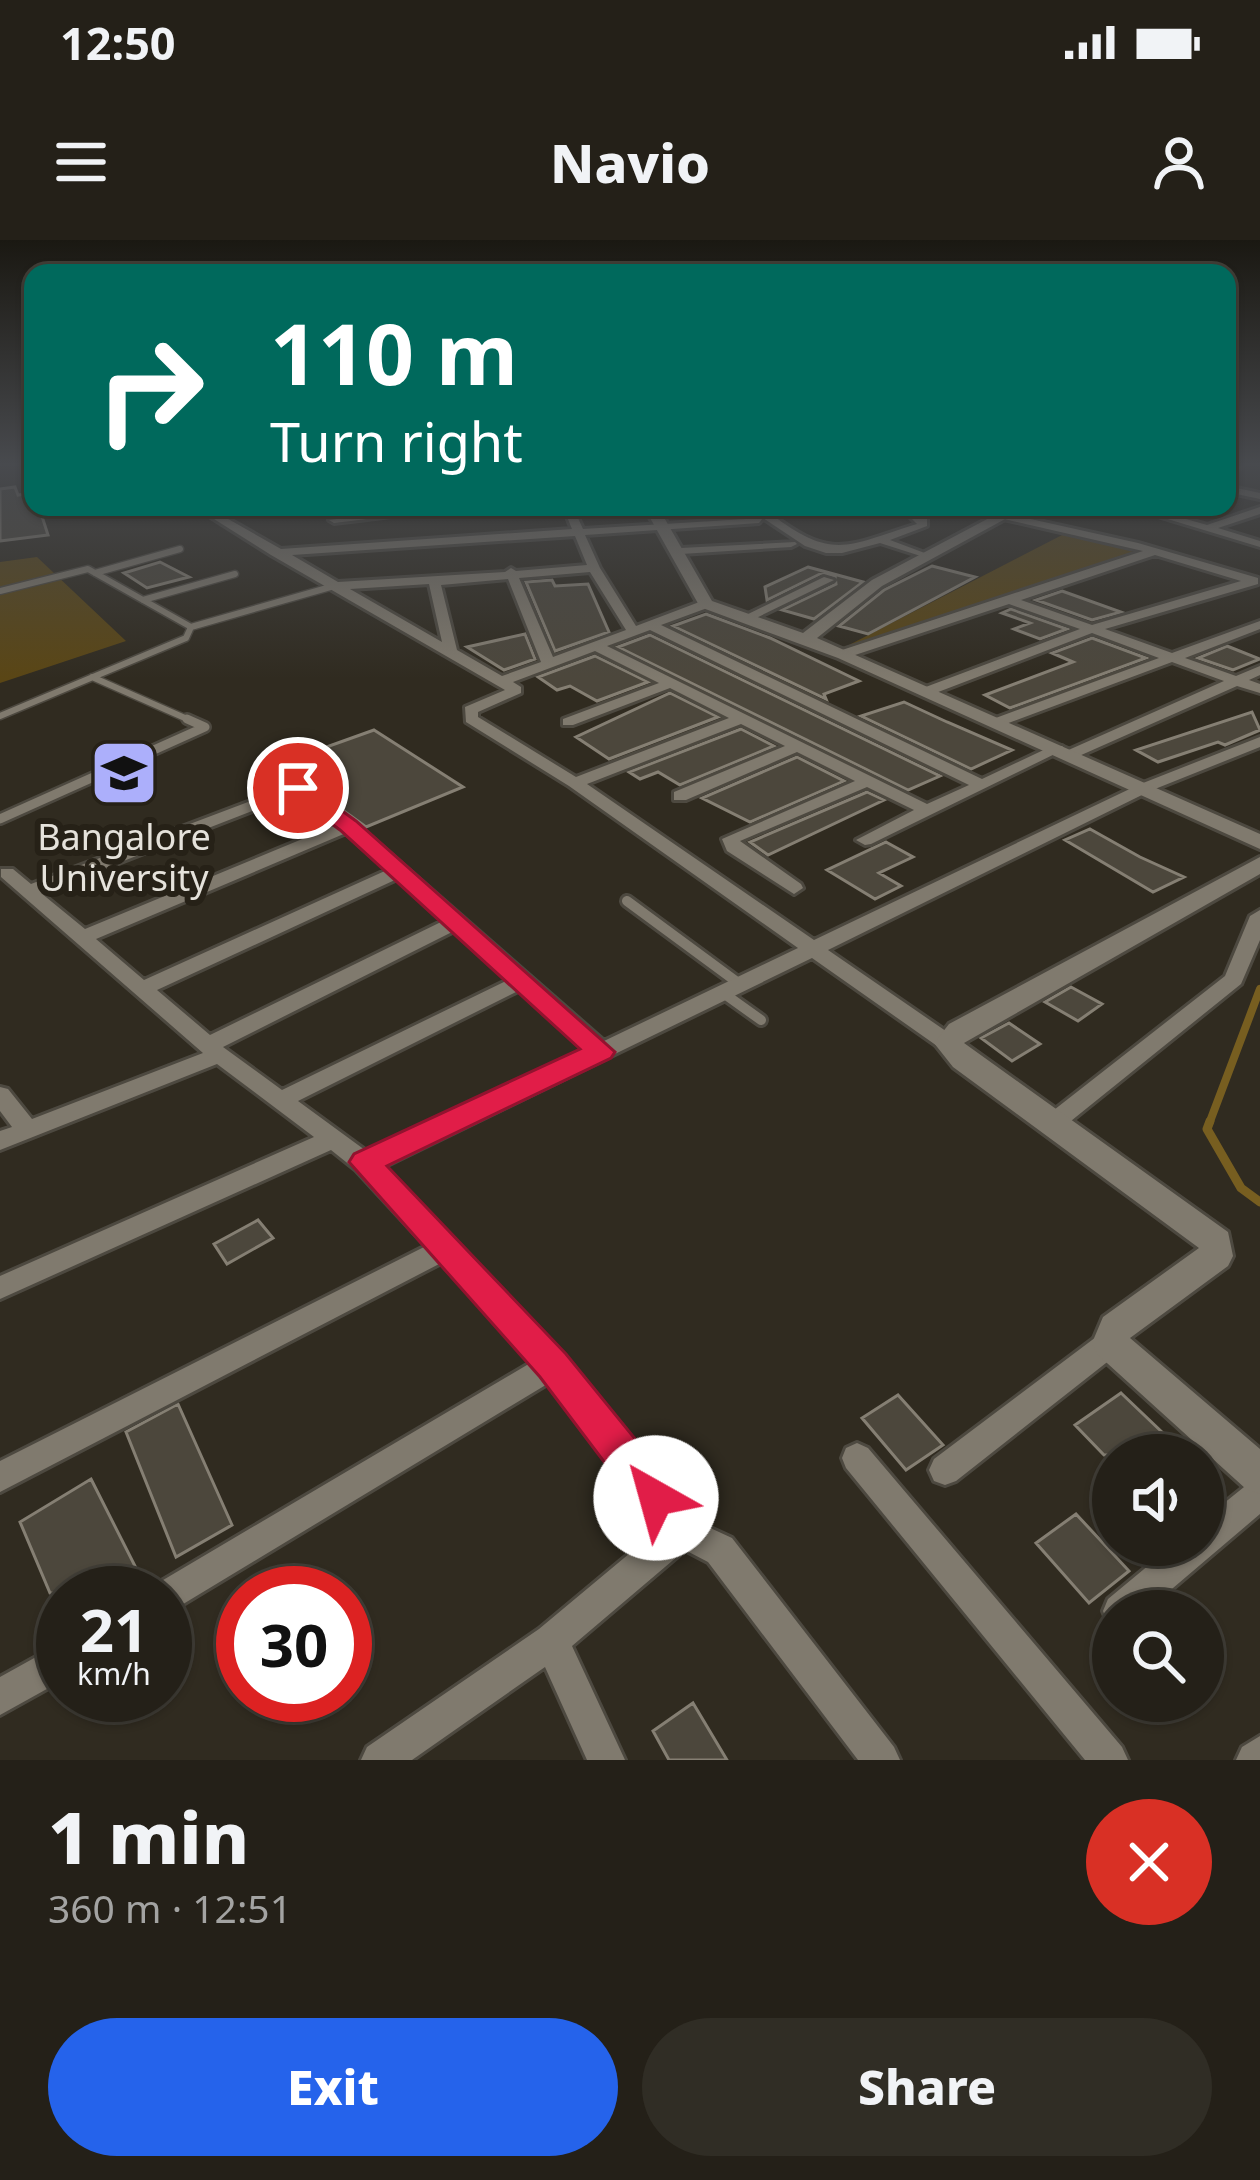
<!DOCTYPE html>
<meta charset="utf-8">
<style>
:root{--surface:#242018;--page:#302d25;--text:#f1f3f6;--muted:#a3a3a2;--line:#413e37;--accent:#2563eb}
body{margin:0;font-family:"Noto Sans",sans-serif;background:var(--page);color:var(--text);height:100vh;display:flex;flex-direction:column;font-size:45px;white-space:nowrap}
*{box-sizing:border-box;margin:0}
p{font-size:39px;color:var(--muted)}
.icon{flex:none;width:66px;height:66px;fill:none;stroke:currentColor;stroke-width:2;stroke-linecap:round;stroke-linejoin:round}
.map{position:relative;height:1520px;overflow:hidden}
.panel{display:flex;flex-direction:column;background:var(--surface);flex:1}
.panel>*{flex:none}
.hud{position:absolute;left:24px;top:24px;width:1212px;height:252px;border-radius:24px;box-shadow:0 3px 9px #0004,0 0 0 3px var(--line);background:#00695c;color:#fff;overflow:hidden}
.buttons{position:absolute;left:1092px;top:1194px;display:grid;gap:24px}
.buttons a{display:grid;place-items:center;width:132px;height:132px;border-radius:50%;background:var(--surface);box-shadow:0 3px 9px #0004,0 0 0 3px var(--line);font-size:60px}
.speed{position:absolute;left:36px;top:1326px;display:flex;gap:24px;font-size:60px;font-weight:700;text-align:center}
.speed>*{display:grid;place-content:center;width:156px;height:156px;border-radius:50%;background:var(--surface);box-shadow:0 3px 9px #0004,0 0 0 3px var(--line);line-height:1}
.speed small{font-size:30px;font-weight:400}
.speed .limit{border:18px solid #d22;background:#fff;color:#111}
.pin{position:absolute;display:grid;place-items:center;width:102px;height:102px;color:#fff;margin:-51px;border:6px solid #fff;border-radius:50%;box-shadow:0 3px 12px #0007}
.me{position:absolute;width:132px;margin:-66px;rotate:322deg;stroke-linejoin:round;filter:drop-shadow(0 0 9px #0008)}
.turn{display:flex;align-items:center;gap:42px;height:252px;padding:0 48px;font-size:54px}
.turn .icon{width:156px;height:156px;stroke-width:2.5}
.turn b{display:block;font-size:84px;line-height:102px}
.round{display:grid;place-items:center;flex:none;width:126px;height:126px;border-radius:63px;background:var(--page)}
.head{display:flex;align-items:center;justify-content:space-between;height:204px;padding:0 48px}
h1{font-size:72px;font-weight:800;line-height:90px}
.cta{display:flex;gap:24px;margin-top:auto;padding:24px 48px}
.cta a{flex:1;height:138px;border-radius:72px;background:var(--accent);color:#fff;font-size:48px;font-weight:800;line-height:138px;text-align:center}
.cta a+a{background:var(--page);color:var(--text)}
.status{display:flex;justify-content:space-between;align-items:center;height:84px;padding:0 60px;background:var(--surface);direction:ltr}
.status svg{height:33px;fill:currentColor}
header{display:flex;justify-content:space-between;align-items:center;height:156px;padding:0 48px;background:var(--surface);font-size:54px;font-weight:800}
.map>svg:first-child{display:block}
.green{fill:#5a4615}
.lines{fill:none;stroke-linecap:round;stroke-linejoin:round}
.stream-far1{stroke:#775e20;stroke-width:8}
.stream{stroke:#775e20;stroke-width:9}
.building{fill:#4c473c;stroke:#857f73;stroke-width:3}
.service-far2-casing{stroke:#4d4940;stroke-width:9}
.service-far1-casing{stroke:#4d4940;stroke-width:14}
.service-casing{stroke:#4d4940;stroke-width:16}
.minor-casing{stroke:#4d4940;stroke-width:6}
.tertiary-casing{stroke:#4d4940;stroke-width:6}
.service-far2{stroke:#807a6e;stroke-width:6}
.service-far1{stroke:#807a6e;stroke-width:9}
.service{stroke:#807a6e;stroke-width:10}
.minor{fill:#807a6e;fill-rule:evenodd}
.tertiary{fill:#807a6e;fill-rule:evenodd}
.route{fill:#e11d48;stroke:#92132f;stroke-width:3}
.labels{text-anchor:middle;dominant-baseline:central;stroke-width:12;stroke-linejoin:round;paint-order:stroke}
.far-poi-label{font-size:36px;fill:#e5e2db;stroke:#262117}
</style>
<div class="status"><b>12:50</b><svg viewBox="0 0 49 12"><path d="M0 12V9h3v3zM5 12V6h3v6zM10 12V3h3v9zM15 12V0h3v12zM26 1h20v11H26zM47 4h2v5h-2z"/></svg></div>
<header><svg class="icon" aria-label="menu" viewBox="0 0 24 24"><path d="M4 6h16M4 12h16M4 18h16"/></svg>Navio<svg class="icon" aria-label="person" viewBox="0 0 24 24"><circle cx="12" cy="8" r="4"/><path d="M4 21q1-7 8-7t8 7"/></svg></header>
<div class="map">
<svg width="1260" height="1520" viewBox="0 0 1260 1520">
<rect width="100%" height="100%" fill="#302b20"/>
<!-- green -->
<path class="green" d="M1066 293 1152 317 856 408 849 405Z
M37 317 126 401 0 443V322Z"/>
<g class="lines">
<!-- stream-far1 -->
<path class="stream-far1" d="M1209 884 1260 749"/>
<!-- stream -->
<path class="stream" d="M1210 881 1207 889 1241 948 1260 962"/>
</g>
<!-- building -->
<path class="building" d="M15 247 18 255 33 253V267H39L48 295 0 301V249Z
M160 322 189 337 147 348 124 333Z
M932 326 975 337 868 394 839 386 884 350Z
M808 327 863 342 814 379 782 370 836 344 835 336 822 333 767 360 765 347Z
M552 340 555 346 588 344 609 392 555 411 526 342Z
M1062 351 1121 372 1092 380 1036 360Z
M1011 369 1067 389 1040 399 1014 389 1030 383 1002 373Z
M706 374 770 398 859 441 824 454 826 459 673 386Z
M525 394 535 419 504 430 467 407Z
M650 395 940 536 908 550 618 407Z
M1092 398 1146 418 1010 468 985 455 1073 422 1052 413Z
M1227 406 1260 419 1233 430 1198 418Z
M595 416 648 442 597 461 570 446 557 450 538 437Z
M670 453 718 477 609 519 576 497Z
M904 462 947 482 1012 510 971 529 861 476Z
M1252 472 1260 490 1225 505 1218 502 1158 522 1136 510Z
M741 489 774 506 680 545 658 532 640 539 629 532Z
M374 490 463 547 366 587 279 524Z
M797 517 844 541 750 582 702 558Z
M867 552 884 560 768 615 750 602Z
M1090 589 1140 617 1184 637 1153 652 1065 600Z
M886 602 913 617 879 633 901 646 875 659 827 630Z
M1071 747 1102 764 1078 781 1045 762Z
M1009 783 1040 804 1012 821 981 798Z
M258 980 273 998 227 1024 214 1004Z
M1121 1153 1186 1215H1104L1075 1185Z
M898 1155 943 1205 906 1230 862 1178Z
M178 1164 232 1285 176 1317 126 1192Z
M91 1239 138 1332 106 1353H50L20 1282Z
M1076 1274 1129 1331 1089 1363 1036 1303Z
M693 1463 727 1520H669L653 1491Z"/>
<g class="lines">
<!-- service-far2 casing -->
<g class="service-far2-casing">
<path id="service-far2" d="M95 333 180 309
M0 351 88 329 191 387 186 398 0 476
M143 360 235 334
M191 387 334 346
M92 437 194 482"/>
</g>
<!-- service-far1 casing -->
<g class="service-far1-casing">
<path id="service-far1" d="M0 579 205 487 187 479"/>
</g>
<!-- service casing -->
<g class="service-casing">
<path id="service" d="M627 661 741 745
M726 755 761 780"/>
</g>
<!-- minor casing -->
<g class="minor-casing">
<path id="minor" d="M1230 226H1241L1242 227 1237 230Z
M1227 246 1260 253V259L1227 252Z
M195 267H207L281 309 572 289 563 267H573L583 289 762 278 759 274 767 267H779L771 274C834 322 848 305 917 284L900 267H912L927 278V286L890 300 930 315V319L880 303 842 313H826L805 306 763 278 759 283 585 295 600 328 636 386 702 361H710V367L661 385 982 539 1052 506H1062L1065 509 871 604 865 605 856 600 914 570 867 547 740 601 801 644 803 648 794 654 727 611 722 599 855 541 797 512 686 560H674V552L785 506 741 484 587 544 814 700 1138 545 1260 497V507L1150 551 828 710 956 798 959 803 956 808H940L812 718 383 927 563 1116 693 1280 732 1298 894 1507 900 1520H858L708 1322 685 1310 572 1406 625 1520H587L545 1427 412 1520H361L367 1507 539 1389 660 1288 549 1143 165 1375V1353H150L153 1346 532 1122 441 1023 0 1252V1221L426 1006 356 930 331 910 0 1059V1036L314 897 217 824 0 910V891L12 887 0 871V847L8 849 32 879 203 813 1 637V629H13L31 644 298 543 354 582 604 801 798 708 569 546 466 482 465 467 505 450 271 315ZM575 296 587 325 516 331 511 328 505 332 338 342 292 315ZM590 332 626 390 553 417 519 338ZM508 339 541 422 502 436 457 410 441 345ZM429 344 442 402 350 349ZM650 390 969 545 927 564 607 406ZM595 411 659 443 563 479V485H573L670 448 729 478 576 537 478 477V472L521 453V447L513 442ZM296 554 336 585 85 689 41 653ZM346 593 387 630 144 740 96 699ZM397 639 443 681 210 795 157 750ZM454 691 508 740 282 850 223 807ZM520 750 586 810 369 913 298 861Z
M431 267H466L334 283 329 280Z
M1128 267H1144L1207 285 1260 267V274L1218 288 1260 301V307Z
M1008 274 1138 303 1258 338V344L1105 389 1172 413 1260 381V389L1185 418 1236 436 1260 426V435L1249 440 1260 444V453L1237 446 1070 520 1064 518V512L1224 441 1172 422 1003 485H993V479L1159 418 1092 393 933 454H923V448L1080 389 1009 364 849 417H839V411L1143 311 1004 279ZM1155 315 1241 341 1092 385 1021 360Z
M795 302 797 304 791 307 681 314 675 311 681 308Z
M824 337 834 340 752 380 742 377Z
M1260 670V700L1241 744 1061 889H1045L1041 883 1045 877 1225 736 1250 676Z
M1110 1091 1120 1094 1124 1103 1120 1112 956 1241 945 1245 934 1241 929 1230 934 1219 1100 1094Z
M857 1203 868 1208 1122 1507 1128 1520H1085L846 1228 842 1218 846 1208Z
M1260 1239V1274L1146 1371H1113V1385L1108 1383 1103 1371 1108 1359 1173 1305H1203V1280L1249 1243Z
M63 1402V1440L0 1475V1437Z
M1260 1496V1520H1236L1242 1507Z"/>
</g>
<!-- tertiary casing -->
<g class="tertiary-casing">
<path id="tertiary" d="M644 267H658L712 361 803 393 872 340 1010 267H1027L882 346 817 398 1260 594V609L838 418 700 367Z
M1260 617V634L964 803 1228 992 1233 1016 1228 1026 1130 1098 1260 1209V1254L1246 1249 1097 1114 1092 1103 1103 1077 1199 1008 953 827 934 803 949 784Z"/>
</g>
<!-- service-far2 -->
<use href="#service-far2" class="service-far2"/>
<!-- service-far1 -->
<use href="#service-far1" class="service-far1"/>
<!-- service -->
<use href="#service" class="service"/>
<!-- minor -->
<use href="#minor" class="minor"/>
<!-- tertiary -->
<use href="#tertiary" class="tertiary"/>
</g>
<!-- sky -->
<linearGradient id="sky" x2="0" y2="1"><stop stop-color="#1a1812"/><stop offset="0.51" stop-color="#484a4e"/><stop offset="1" stop-color="#484a4e" stop-opacity="0"/></linearGradient>
<rect width="1260" height="439" fill="url(#sky)"/>
<!-- route -->
<path class="route" d="M290 544H305L356 581 615 812 611 818 387 926 566 1114 671 1243 677 1258 671 1272 656 1278 642 1272 540 1137 349 922 354 914 580 809 340 590 290 553Z"/>
<!-- icons -->
<defs>
<g id="university-square" transform="scale(3.45)"><rect x="-9" y="-9" width="18" height="18" rx="4" fill="#acaffb" stroke="#262117"/><path d="M0-5L7-2L0 1L-7-2ZM-4 1L0 2.5L4 1V4Q0 6-4 4Z" fill="#111"/></g>
</defs>
<g fill-rule="evenodd">
<use href="#university-square" x="124" y="533"/>
</g>
<g class="labels">
<!-- far-poi labels -->
<g class="far-poi-label">
<text x="124" y="596">Bangalore<tspan x="124" dy="41">University</tspan></text>
</g>
</g>
</svg>
<div class="buttons">
<a><svg class="icon" aria-label="sound" viewBox="0 0 24 24"><path d="M4 9h4l5-4v14l-5-4H4zM17 9q2 3 0 6"/></svg></a>
<a><svg class="icon" aria-label="search" viewBox="0 0 24 24"><circle cx="10" cy="10" r="6"/><path d="M15 15l6 6"/></svg></a>
</div>
<div class="speed"><div>21<small>km/h</small></div><div class="limit">30</div></div>
<div class="pin" style="left:298px;top:548px;background:#d93025"><svg class="icon" aria-label="arrive" viewBox="0 0 24 24"><path d="M6 21V4h12l-3 4 3 4H6"/></svg></div>
<svg class="me" style="left:656px;top:1258px" viewBox="-20 -20 40 40"><circle r="19" fill="#fff"/><path d="M0-13L10 11 0 6-10 11z" fill="#e11d48"/></svg>
<div class="hud">
<div class="turn"><svg class="icon" aria-label="right" viewBox="0 0 24 24"><path d="M7 20v-9h11M14 6l5 5-5 5"/></svg><div><b>110 m</b>Turn right</div></div>
</div>
</div>
<section class="panel">
<div class="head"><div><h1>1 min</h1><p>360 m · 12:51</p></div><a class="round" style="background:#d93025;color:#fff"><svg class="icon" aria-label="close" viewBox="0 0 24 24"><path d="M6 6l12 12M18 6L6 18"/></svg></a></div>
<div class="cta"><a>Exit</a><a>Share</a></div>
</section>
